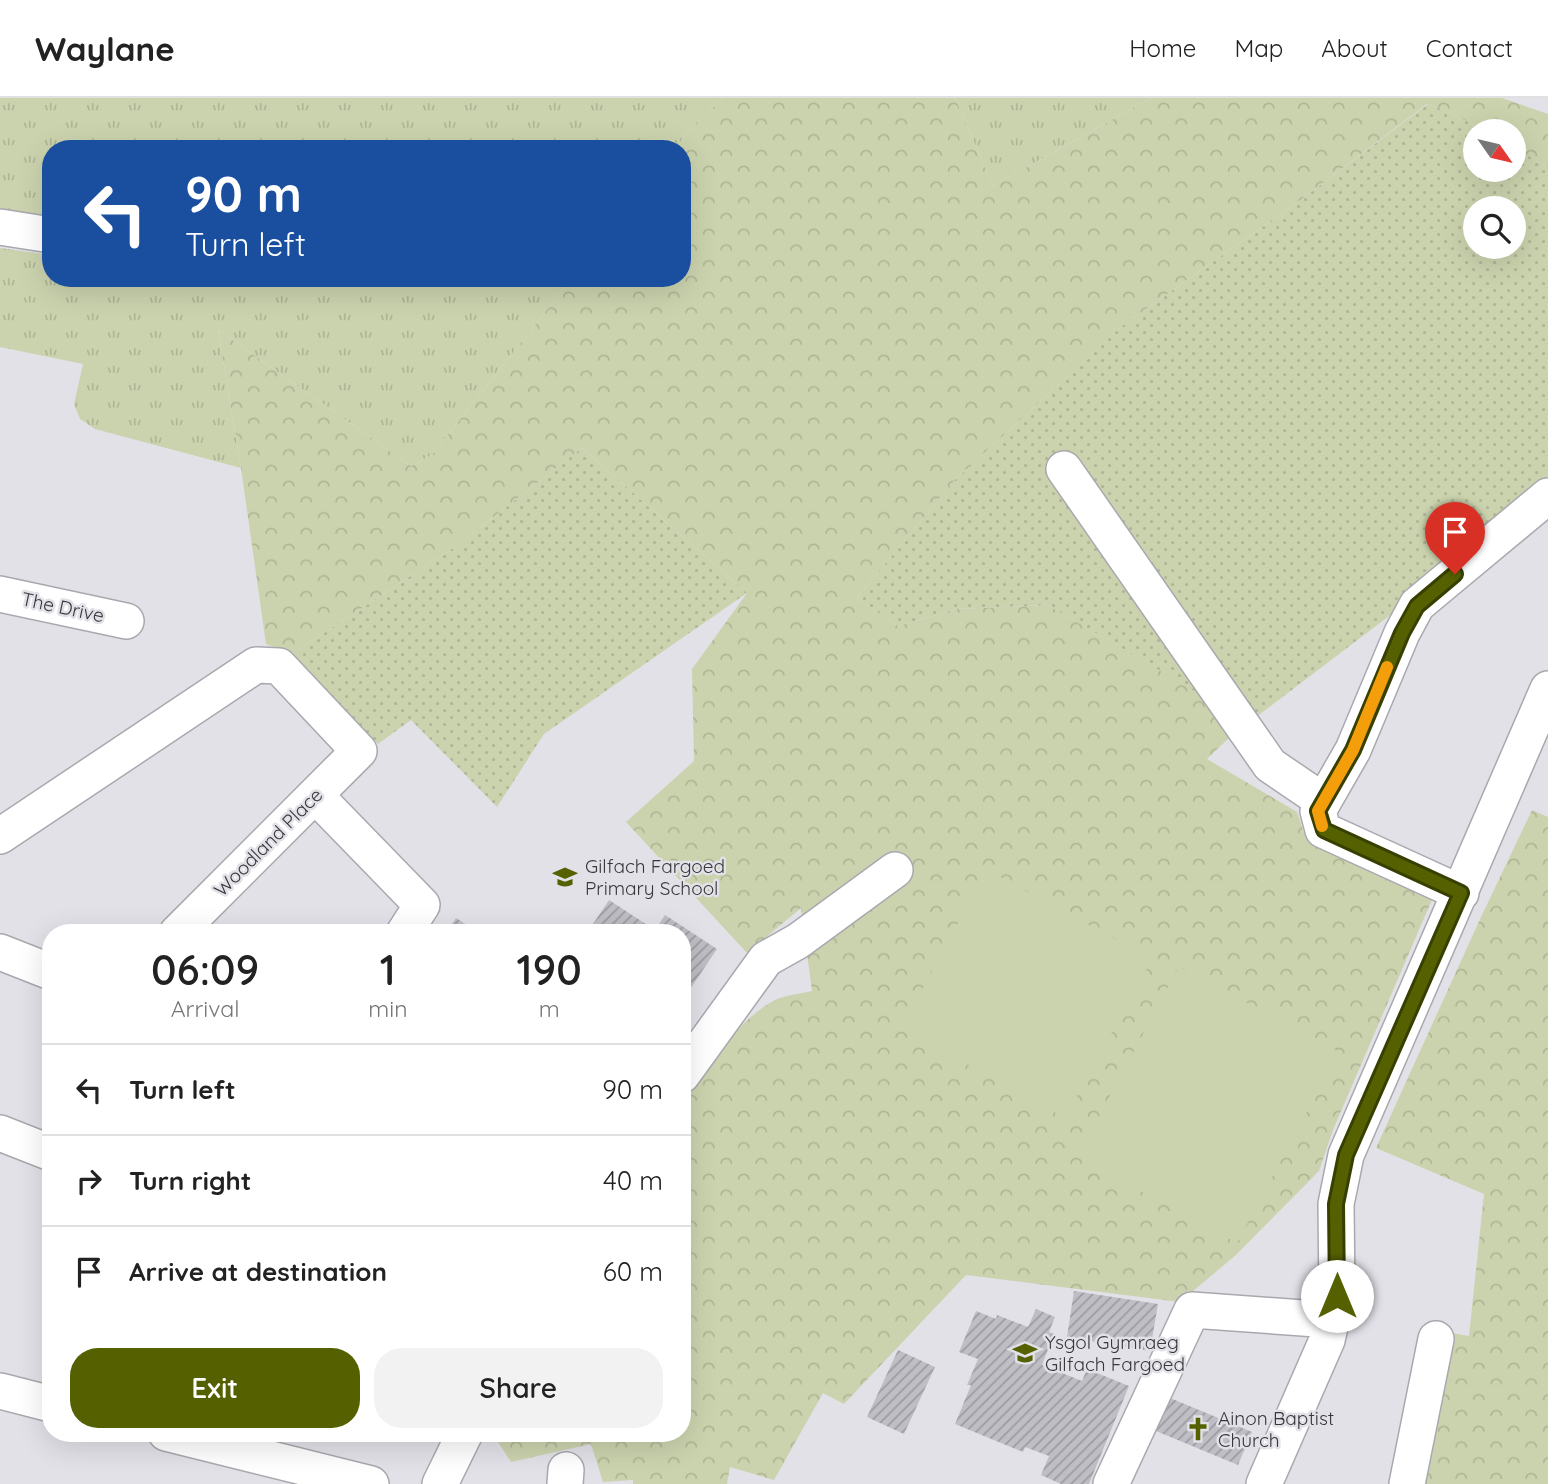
<!DOCTYPE html>
<style>
:root{--surface:#fff;--page:#f2f2f2;--text:#222;--muted:#767676;--line:#e0e0e0;--accent:#556101}
body{margin:0;font-family:Quicksand,sans-serif;background:var(--page);color:var(--text);height:100vh;display:flex;flex-direction:column;font-size:26px;white-space:nowrap}
*{box-sizing:border-box;margin:0}
p{font-size:23px;color:var(--muted)}
.icon{flex:none;width:38px;height:38px;fill:none;stroke:currentColor;stroke-width:2;stroke-linecap:round;stroke-linejoin:round}
.map{position:relative;flex:1;overflow:hidden}
.panel{position:absolute;left:42px;top:826px;width:649px;height:518px;display:flex;flex-direction:column;background:var(--surface);border-radius:28px;box-shadow:0 7px 28px #0002}
.panel>*{flex:none}
.banner{position:absolute;left:42px;top:42px;width:649px;height:147px;border-radius:28px;box-shadow:0 7px 28px #0002;background:#1a4fa0;color:#fff;overflow:hidden}
.needle{width:46px;rotate:124deg}
.buttons{position:absolute;left:1463px;top:21px;display:grid;gap:14px}
.buttons a{display:grid;place-items:center;width:63px;height:63px;border-radius:50%;background:var(--surface);box-shadow:0 7px 28px #0002;font-size:35px}
.pin{position:absolute;display:grid;place-items:center;width:60px;height:60px;color:#fff;margin:-72px -30px;border-radius:50% 50% 50% 0;rotate:-45deg;box-shadow:0 0 7px #0007}
.pin .icon{rotate:45deg}
.me{position:absolute;width:77px;margin:-38px;rotate:0deg;stroke-linejoin:round;filter:drop-shadow(0 0 5px #0008)}
.turn{display:flex;align-items:center;gap:24px;height:147px;padding:0 28px;font-size:32px}
.turn .icon{width:91px;height:91px;stroke-width:2.5}
.turn b{display:block;font-size:49px;line-height:60px}
.eta{display:flex;justify-content:space-evenly;align-items:center;height:119px;text-align:center}
.eta b{font-size:42px;font-weight:600;line-height:49px}
.action{display:flex;gap:14px;margin-top:auto;padding:14px 28px}
.action a{flex:1;height:80px;border-radius:28px;background:var(--accent);color:#fff;font-size:28px;font-weight:600;line-height:80px;text-align:center}
.action a+a{background:var(--page);color:var(--text)}
ul{padding:0;list-style:none}
li{display:flex;align-items:center;gap:21px;height:91px;padding:0 28px;border-top:2px solid var(--line)}
li div{flex:1}
li b{display:block;font-size:26px}
li em{font-style:normal}
header{display:flex;align-items:center;gap:42px;box-sizing:border-box;height:98px;padding:0 35px;background:var(--surface);border-bottom:2px solid var(--line)}
header strong{font-size:33px}
nav{display:flex;gap:38px;margin-inline-start:auto;font-size:24px}
.map>svg:first-child{display:block}
.grass{fill:url(#grass-tufts)}
.forest{fill:url(#forest-crowns)}
.garden{fill:url(#garden-dots);fill-rule:evenodd}
.pitch{fill:#cbd3ae}
.building{fill:url(#building-hatch)}
.lines{fill:none;stroke-linecap:round;stroke-linejoin:round}
.minor-casing{stroke:#a9a8af;stroke-width:38}
.minor{stroke:#fff;stroke-width:35}
.route-casing{stroke:#373f01;stroke-width:18}
.route{stroke:#556101;stroke-width:12}
.slow{stroke:#f59e0b;stroke-width:12}
.labels{text-anchor:middle;dominant-baseline:central;stroke-width:5;stroke-linejoin:round;paint-order:stroke}
.street-label{font-size:19px;fill:#38373a;stroke:#e2e1e8}
.poi-label{font-size:19px;fill:#38373a;stroke:#e2e1e8;text-anchor:start}
</style>
<header>
<strong>Waylane</strong>
<nav><a>Home</a><a>Map</a><a>About</a><a>Contact</a></nav>
</header>
<div class="map">
<svg width="1548" height="1386" viewBox="0 0 1548 1386">
<defs>
<pattern id="grass-tufts" width="24" height="20" patternUnits="userSpaceOnUse" patternTransform="scale(1.75)"><rect width="24" height="20" fill="#cbd3ae"/><path d="M3 7l-1-3M5 7V3M7 7l1-3M15 17l-1-3M17 17v-4M19 17l1-3" fill="none" stroke="#afb696"/></pattern>
<pattern id="forest-crowns" width="20" height="18" patternUnits="userSpaceOnUse" patternTransform="scale(1.75)"><rect width="20" height="18" fill="#cbd3ae"/><path d="M2 6a3 3 0 1 1 6 0M12 15a3 3 0 1 1 6 0" fill="none" stroke="#afb696"/></pattern>
<pattern id="garden-dots" width="8" height="8" patternUnits="userSpaceOnUse" patternTransform="scale(1.75)"><rect width="8" height="8" fill="#cbd3ae"/><path d="M2 2h.1M6 6h.1" fill="none" stroke="#afb696" stroke-width="1.8" stroke-linecap="round"/></pattern>
<pattern id="building-hatch" width="6" height="6" patternUnits="userSpaceOnUse" patternTransform="scale(1.75)"><rect width="6" height="6" fill="#bfbec5"/><path d="M-1 1l2-2M0 6l6-6M5 7l2-2" fill="none" stroke="#9c9ba1"/></pattern>
</defs>
<rect width="100%" height="100%" fill="#e2e1e8"/>
<!-- grass -->
<path class="grass" d="M0 0H723L688 34 675 51H51V120L0 113Z
M955 0H1151L993 88Z
M0 150 51 157V180H572L432 357 411 368 218 232 241 370 95 331 80 321 74 306 83 266 0 249Z"/>
<!-- forest -->
<path class="forest" d="M723 0H955L993 88 1151 0H1502L1548 16V69L1514 50V33H1484L1457 18 1427 6 1302 101 1122 228 954 383 857 500 898 528 957 511 1048 507 1197 594 1231 638 1207 661 1297 714 1304 735 1434 797 1333 1032 1319 1073 1236 1157 1180 1204 966 1177 844 1306 823 1295 774 1382 730 1369 727 1386H633V1382L603 1384 591 1346 511 1364 492 1335H682L683 1001C706 968 739 921 775 902 785 897 800 896 812 893L801 810 747 855 626 724 694 663 692 571 747 495 582 350 455 449 292 556 266 546 241 370 218 232 411 368 432 357 572 180H682V51H675L688 34Z
M1532 712 1548 719V1386H1414L1446 1234 1469 1238 1484 1096 1376 1050 1481 819Z"/>
<!-- garden -->
<path class="garden" d="M1428 6 1457 18 1484 33H1475V72H1514V50L1548 69V379L1397 512 1231 638 1196 594 1048 507 957 511 898 528 857 500 954 383 1122 228 1302 101ZM1475 110H1514V149H1475Z
M582 350 747 495 544 636 497 709 411 622 378 646 292 556 455 449Z"/>
<!-- pitch -->
<path class="pitch" d="M987 772 1152 861 1065 1020 901 930Z
M1179 869 1339 954 1237 1145 1077 1059Z"/>
<!-- building -->
<path class="building" d="M609 802 655 832 665 817 717 851 682 903V835H587Z
M456 820 479 835H446Z
M1074 1193 1158 1206 1150 1253 1067 1239Z
M1036 1211 1055 1219 1049 1234 1054 1236 1042 1267 1082 1283 1087 1271 1129 1288 1089 1386H1061L1041 1377 1049 1358 1025 1349 1023 1354 955 1326 971 1287H967L978 1261 959 1254 976 1213 996 1221 997 1217 1028 1229Z
M898 1252 935 1269 904 1336 867 1319Z
M1158 1295 1252 1334 1238 1367 1144 1328Z"/>
<g class="lines">
<!-- minor casing -->
<g class="minor-casing">
<path id="minor" d="M0 129 51 137
M1064 371 1270 667 1323 703
M0 496 126 523
M315 697 422 807 404 835
M0 738 256 567 279 568 359 653 177 835
M1461 795 1323 732 1318 713 1353 652 1402 535 1417 507 1548 398
M0 854 51 874
M682 977 766 861 798 843 895 772
M0 1035 51 1055
M0 1293 51 1306
M166 1335 371 1386
M440 1386 465 1335
M565 1386 566 1372
M1111 1386 1192 1212 1331 1222
M1264 1386 1327 1242 1337 1198 1336 1106 1346 1057 1548 591
M1407 1386 1436 1241"/>
</g>
<!-- minor -->
<use href="#minor" class="minor"/>
</g>
<g class="lines">
<!-- route casing -->
<g class="route-casing">
<path id="route" d="M1337 1198 1336 1106 1346 1057 1461 795 1324 732 1318 713 1353 652 1402 535 1417 508 1455 476"/>
</g>
<!-- route -->
<use href="#route" class="route"/>
<!-- slow -->
<path class="slow" d="M1322 728 1318 713 1353 652 1387 569"/>
</g>
<!-- icons -->
<defs>
<g id="school-bare" transform="scale(1.89)"><path d="M0-5L7-2L0 1L-7-2ZM-4 1L0 2.5L4 1V4Q0 6-4 4Z" fill="#556101" stroke="#e2e1e8" stroke-width="2.5" paint-order="stroke"/></g>
<g id="church-bare" transform="scale(1.89)"><path d="M-1.2-6h2.4v3.5h3.3v2.4h-3.3V6h-2.4V-.1h-3.3v-2.4h3.3Z" fill="#556101" stroke="#e2e1e8" stroke-width="2.5" paint-order="stroke"/></g>
</defs>
<g fill-rule="evenodd">
<use href="#school-bare" x="565" y="779"/>
<use href="#school-bare" x="1025" y="1255"/>
<use href="#church-bare" x="1198" y="1331"/>
</g>
<g class="labels">
<!-- street labels -->
<g class="street-label">
<text transform="translate(63 509) rotate(12)">The Drive</text>
<text transform="translate(268 744) rotate(-45)">Woodland Place</text>
</g>
<!-- poi labels -->
<g class="poi-label">
<text x="585" y="768">Gilfach Fargoed<tspan x="585" dy="22">Primary School</tspan></text>
<text x="1045" y="1244">Ysgol Gymraeg<tspan x="1045" dy="22">Gilfach Fargoed</tspan></text>
<text x="1218" y="1320">Ainon Baptist<tspan x="1218" dy="22">Church</tspan></text>
</g>
</g>
</svg>
<div class="buttons">
<a><svg class="needle" viewBox="-14 -14 28 28"><path d="M0-13l5 13h-10z" fill="#e53935"/><path d="M0 13l5-13h-10z" fill="#767676"/></svg></a>
<a><svg class="icon" aria-label="search" viewBox="0 0 24 24"><circle cx="10" cy="10" r="6"/><path d="M15 15l6 6"/></svg></a>
</div>
<div class="pin" style="left:1455px;top:476px;background:#d93025"><svg class="icon" aria-label="arrive" viewBox="0 0 24 24"><path d="M6 21V4h12l-3 4 3 4H6"/></svg></div>
<svg class="me" style="left:1337px;top:1198px" viewBox="-20 -20 40 40"><circle r="19" fill="#fff"/><path d="M0-13L10 11 0 6-10 11z" fill="#556101"/></svg>
<div class="banner">
<div class="turn"><svg class="icon" aria-label="left" viewBox="0 0 24 24"><path d="M17 20v-9H6M10 6l-5 5 5 5"/></svg><div><b>90 m</b>Turn left</div></div>
</div>
<section class="panel">
<div class="eta">
<div><b>06:09</b><p>Arrival</p></div>
<div><b>1</b><p>min</p></div>
<div><b>190</b><p>m</p></div>
</div>
<ul>
<li><svg class="icon" aria-label="left" viewBox="0 0 24 24"><path d="M17 20v-9H6M10 6l-5 5 5 5"/></svg><div><b>Turn left</b></div><em>90 m</em></li>
<li><svg class="icon" aria-label="right" viewBox="0 0 24 24"><path d="M7 20v-9h11M14 6l5 5-5 5"/></svg><div><b>Turn right</b></div><em>40 m</em></li>
<li><svg class="icon" aria-label="arrive" viewBox="0 0 24 24"><path d="M6 21V4h12l-3 4 3 4H6"/></svg><div><b>Arrive at destination</b></div><em>60 m</em></li>
</ul>
<div class="action"><a>Exit</a><a>Share</a></div>
</section>
</div>
